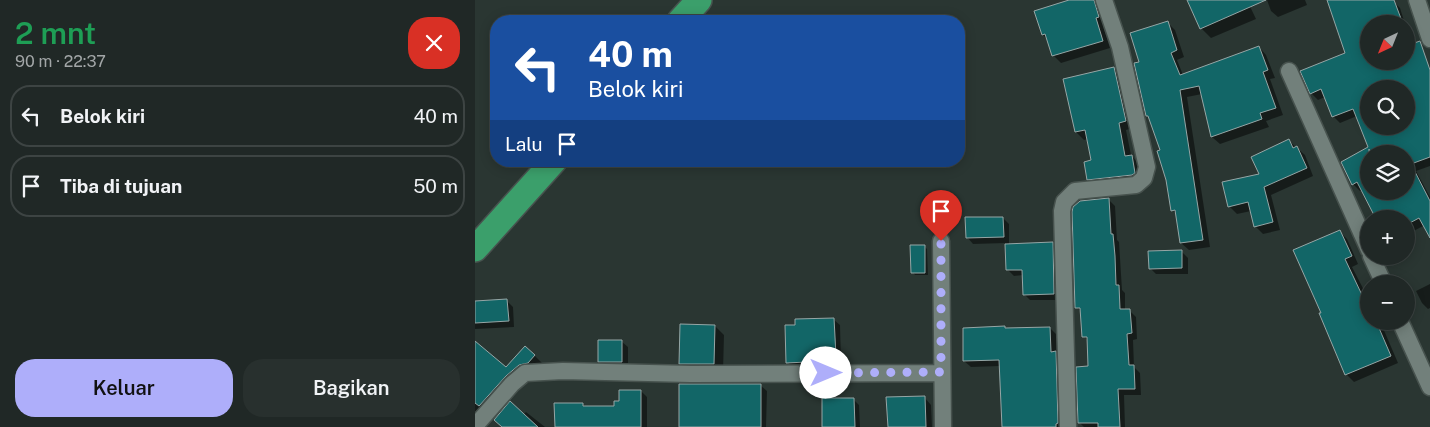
<!DOCTYPE html>
<html lang="id">
<meta charset="utf-8">
<style>
:root{--surface:#202826;--page:#28302e;--text:#f1f3f6;--muted:#a2a6a7;--line:#3d4443;--accent:#aeaefa}
body{margin:0;font-family:"Public Sans",sans-serif;background:var(--page);color:var(--text);height:100vh;display:flex;flex-direction:column;font-size:19px;white-space:nowrap}
*{box-sizing:border-box;margin:0}
p{font-size:16px;color:var(--muted)}
.icon{flex:none;width:28px;height:28px;fill:none;stroke:currentColor;stroke-width:2;stroke-linecap:round;stroke-linejoin:round}
.map{position:relative;flex:1;overflow:hidden}
.details{display:flex;flex-direction:column;background:var(--surface);width:475px}
.details>*{flex:none}
.guide{position:absolute;left:15px;top:15px;width:475px;height:152px;border-radius:20px;box-shadow:0 2px 12px #0003,0 0 0 1px var(--line);background:#1a4fa0;color:#fff;overflow:hidden}
.needle{width:32px;rotate:223deg}
.fabs{position:absolute;left:885px;top:15px;display:grid;gap:10px}
.fabs a{display:grid;place-items:center;width:55px;height:55px;border-radius:50%;background:var(--surface);box-shadow:0 2px 12px #0003,0 0 0 1px var(--line);font-size:25px}
.pin{position:absolute;display:grid;place-items:center;width:42px;height:42px;color:#fff;margin:-51px -21px;border-radius:50% 50% 50% 0;rotate:-45deg;box-shadow:0 0 5px #0007}
.pin .icon{rotate:45deg}
.me{position:absolute;width:55px;margin:-28px;rotate:90deg;stroke-linejoin:round;filter:drop-shadow(0 0 4px #0008)}
.turn{display:flex;align-items:center;gap:18px;height:105px;padding:0 15px;font-size:22px}
.turn .icon{width:65px;height:65px;stroke-width:2.5}
.turn b{display:block;font-size:35px;line-height:42px}
.then{display:flex;align-items:center;height:48px;padding:0 15px;background:#0003;gap:10px;font-size:19px}
.round{display:grid;place-items:center;flex:none;width:52px;height:52px;border-radius:20px;background:var(--page)}
.head{display:flex;align-items:center;justify-content:space-between;height:85px;padding:0 15px}
h1{font-size:30px;font-weight:600;line-height:38px;color:#1e9e55}
.primary-button{display:flex;gap:10px;margin-top:auto;padding:10px 15px}
.primary-button a{flex:1;height:58px;border-radius:20px;background:var(--accent);color:#111;font-size:20px;font-weight:600;line-height:58px;text-align:center}
.primary-button a+a{background:var(--page);color:var(--text)}
ul{padding:0;list-style:none}
li{display:flex;align-items:center;gap:15px;height:62px;margin:0 10px 8px;padding:0 5px;border:2px solid var(--line);border-radius:20px}
li div{flex:1}
li b{display:block;font-size:19px}
li em{font-style:normal}
main{display:flex;flex:1;min-height:0}
.map>svg:first-child{display:block}
.shadow{fill:#0007;fill-rule:evenodd}
.building{fill:#126667;stroke:#96a6a6;fill-rule:evenodd}
.lines{fill:none;stroke-linecap:round;stroke-linejoin:round}
.minor-casing{stroke:#47524e;stroke-width:19}
.primary-casing{stroke:#47524e;stroke-width:28}
.minor{stroke:#72807b;stroke-width:16}
.primary{stroke:#3b9f6b;stroke-width:25}
.route{stroke:#aeaefa;stroke-width:9;stroke-dasharray:0 16.2}
</style>
<main>
<section class="details">
<div class="head"><div><h1>2 mnt</h1><p>90 m · 22:37</p></div><a class="round" style="background:#d93025;color:#fff"><svg class="icon" aria-label="close" viewBox="0 0 24 24"><path d="M6 6l12 12M18 6L6 18"/></svg></a></div>
<ul>
<li><svg class="icon" aria-label="left" viewBox="0 0 24 24"><path d="M17 20v-9H6M10 6l-5 5 5 5"/></svg><div><b>Belok kiri</b></div><em>40 m</em></li>
<li><svg class="icon" aria-label="arrive" viewBox="0 0 24 24"><path d="M6 21V4h12l-3 4 3 4H6"/></svg><div><b>Tiba di tujuan</b></div><em>50 m</em></li>
</ul>
<div class="primary-button"><a>Keluar</a><a>Bagikan</a></div>
</section>
<div class="map">
<svg width="955" height="427" viewBox="0 0 955 427">
<rect width="100%" height="100%" fill="#2a3632"/>
<!-- shadow -->
<path class="shadow" d="M598 0H629L631 25 628 26 635 48 586 63 578 55 573 40 568 35Z
M714 0H772L781 19 736 38 726 28Z
M792 0H830L832 5 803 17 796 11Z
M896 0 918 1 925 8 930 24H894V61H931V26L950 79 955 77V166L941 171 955 197V230L950 225 931 235V219L887 190 885 191 878 184 867 162 895 148 882 116 865 123 858 116 850 97 843 100 836 93 880 61ZM894 89H931V126H894ZM894 154H931V191H894Z
M693 23 700 30 709 57 702 60 708 75 784 47 791 55 800 78 795 79 808 115 791 121 794 127 745 144 737 137 727 94 712 97 735 247 714 250 706 243 702 214 697 210 687 151 675 119 672 116 666 63Z
M639 69 647 76 658 128 651 130 656 155 664 164 667 181 621 187 613 179 618 161 613 139 609 140 601 132 590 80Z
M814 141 830 155 838 176 796 195 805 230 788 234 780 226 776 211 762 214 754 206 785 175Z
M633 199 640 206 642 240 644 242 647 290 650 293V310H654L661 317 662 339 658 340 659 367 665 373 666 395H649L650 427H609L604 422 615 368 613 341 609 336 606 312 602 307Z
M528 218 534 224V245L577 244 583 250 585 300H555L549 294V275L539 276 533 270 531 243 498 244 492 237Z
M864 231 872 239 883 264 877 267 894 300V321H905L923 363 879 382 871 374Z
M449 246 452 249 453 275H440L438 272Z
M707 252 713 258V274H681L675 268Z
M955 284V308L953 309 947 303 941 291Z
M32 301 38 307 39 327 0 329V302Z
M358 319 365 325 366 362H360V367L319 368 312 362 321 326Z
M240 326 249 335 248 372H214L205 363Z
M529 327 531 329 575 328 582 335V355L587 359 590 427H529L525 366 496 367 489 361Z
M146 341 153 347V368L130 367 124 361Z
M0 343 31 369 59 355 70 366 54 375 0 427Z
M285 385 292 391 291 427H205Z
M166 391 172 397V427H81L107 404 111 407 141 408 145 402Z
M449 397 456 405 457 427H414Z
M378 399 384 405 385 427H349Z
M51 412 70 427H28L48 415Z"/>
<!-- building -->
<path class="building" d="M594 0H619L624 17 621 18 628 41 577 56 570 34 567 35 559 11Z
M712 0H791L725 29Z
M852 0H919L928 24H894V61H931V46L945 41 955 70V157L936 164 955 201V238L944 218 931 225V219H901L882 182 877 185 866 162 893 147 878 109 857 117 846 89 835 94 825 71 870 53ZM894 89H931V126H894ZM894 149 896 154H931V191H894Z
M693 21 702 50 696 53 705 75 784 46 793 70 788 72 801 108 785 113 787 119 736 137 724 86 705 90 728 240 705 243 700 210 696 211 691 180 682 151 685 150 673 116H671L659 63 664 62 655 33Z
M639 67 651 121 644 123 650 156 657 155 660 173 657 175 612 180 609 162 616 160 610 130 600 132 588 79Z
M814 139 818 148 822 146 832 168 789 187 798 222 779 227 773 202 753 207 747 182 784 174 776 157Z
M634 198 636 234H638L640 256 641 285H644L645 309H655L657 333 652 334 654 365H659L660 389H643L645 427H623V423H603L601 367 613 366 612 337H607L605 308H600L597 212 598 207 605 201Z
M490 217H528L529 237 491 238Z
M865 230 877 256 870 259 887 295 890 294 894 304V321H901L916 356 870 375 844 313H846L818 250Z
M578 242 579 294 548 295 547 270H531L530 244Z
M435 245H450V273H436Z
M707 250V268L674 269 673 251Z
M32 299 34 321 0 323V301Z
M359 318 361 356H354V361L311 363 310 325H320V319Z
M205 324 240 325 239 364H204Z
M530 326V328L575 327 576 352 581 351 583 423 581 424V427H527L524 360 488 361V328Z
M123 340H147V362H123Z
M0 341 31 367 50 346 60 355 53 363 44 365 31 376 4 406 0 403Z
M204 384H286V427H204Z
M144 390H166V427H80L79 403H108V406H139V401H144Z
M450 396 451 427H413L411 397Z
M347 398H379L380 427H347Z
M35 401 63 427H27L19 420Z"/>
<g class="lines">
<!-- minor casing -->
<g class="minor-casing">
<path id="minor" d="M942 0 955 39
M814 71 894 250
M466 241 468 427
M896 256 909 284
M925 321 955 387
M0 426 37 384 50 373 88 371 216 374 466 373
M593 427 587 211 589 202 600 191 661 185 669 178 672 167 645 47 629 0"/>
</g>
<!-- primary casing -->
<g class="primary-casing">
<path id="primary" d="M205 21 224 0
M0 249 79 161"/>
</g>
<!-- minor -->
<use href="#minor" class="minor"/>
<!-- primary -->
<use href="#primary" class="primary"/>
</g>
<g class="lines">
<!-- route -->
<path class="route" d="M351 373 466 372V241"/>
</g>
</svg>
<div class="fabs">
<a><svg class="needle" viewBox="-14 -14 28 28"><path d="M0-13l5 13h-10z" fill="#e53935"/><path d="M0 13l5-13h-10z" fill="#a2a6a7"/></svg></a>
<a><svg class="icon" aria-label="search" viewBox="0 0 24 24"><circle cx="10" cy="10" r="6"/><path d="M15 15l6 6"/></svg></a>
<a><svg class="icon" aria-label="layers" viewBox="0 0 24 24"><path d="M12 4l9 5-9 5-9-5zM3 14l9 5 9-5"/></svg></a>
<a>+</a>
<a>−</a>
</div>
<div class="pin" style="left:466px;top:241px;background:#d93025"><svg class="icon" aria-label="arrive" viewBox="0 0 24 24"><path d="M6 21V4h12l-3 4 3 4H6"/></svg></div>
<svg class="me" style="left:351px;top:373px" viewBox="-20 -20 40 40"><circle r="19" fill="#fff"/><path d="M0-13L10 11 0 6-10 11z" fill="#aeaefa"/></svg>
<div class="guide">
<div class="turn"><svg class="icon" aria-label="left" viewBox="0 0 24 24"><path d="M17 20v-9H6M10 6l-5 5 5 5"/></svg><div><b>40 m</b>Belok kiri</div></div>
<div class="then">Lalu<svg class="icon" aria-label="arrive" viewBox="0 0 24 24"><path d="M6 21V4h12l-3 4 3 4H6"/></svg></div>
</div>
</div>
</main>
